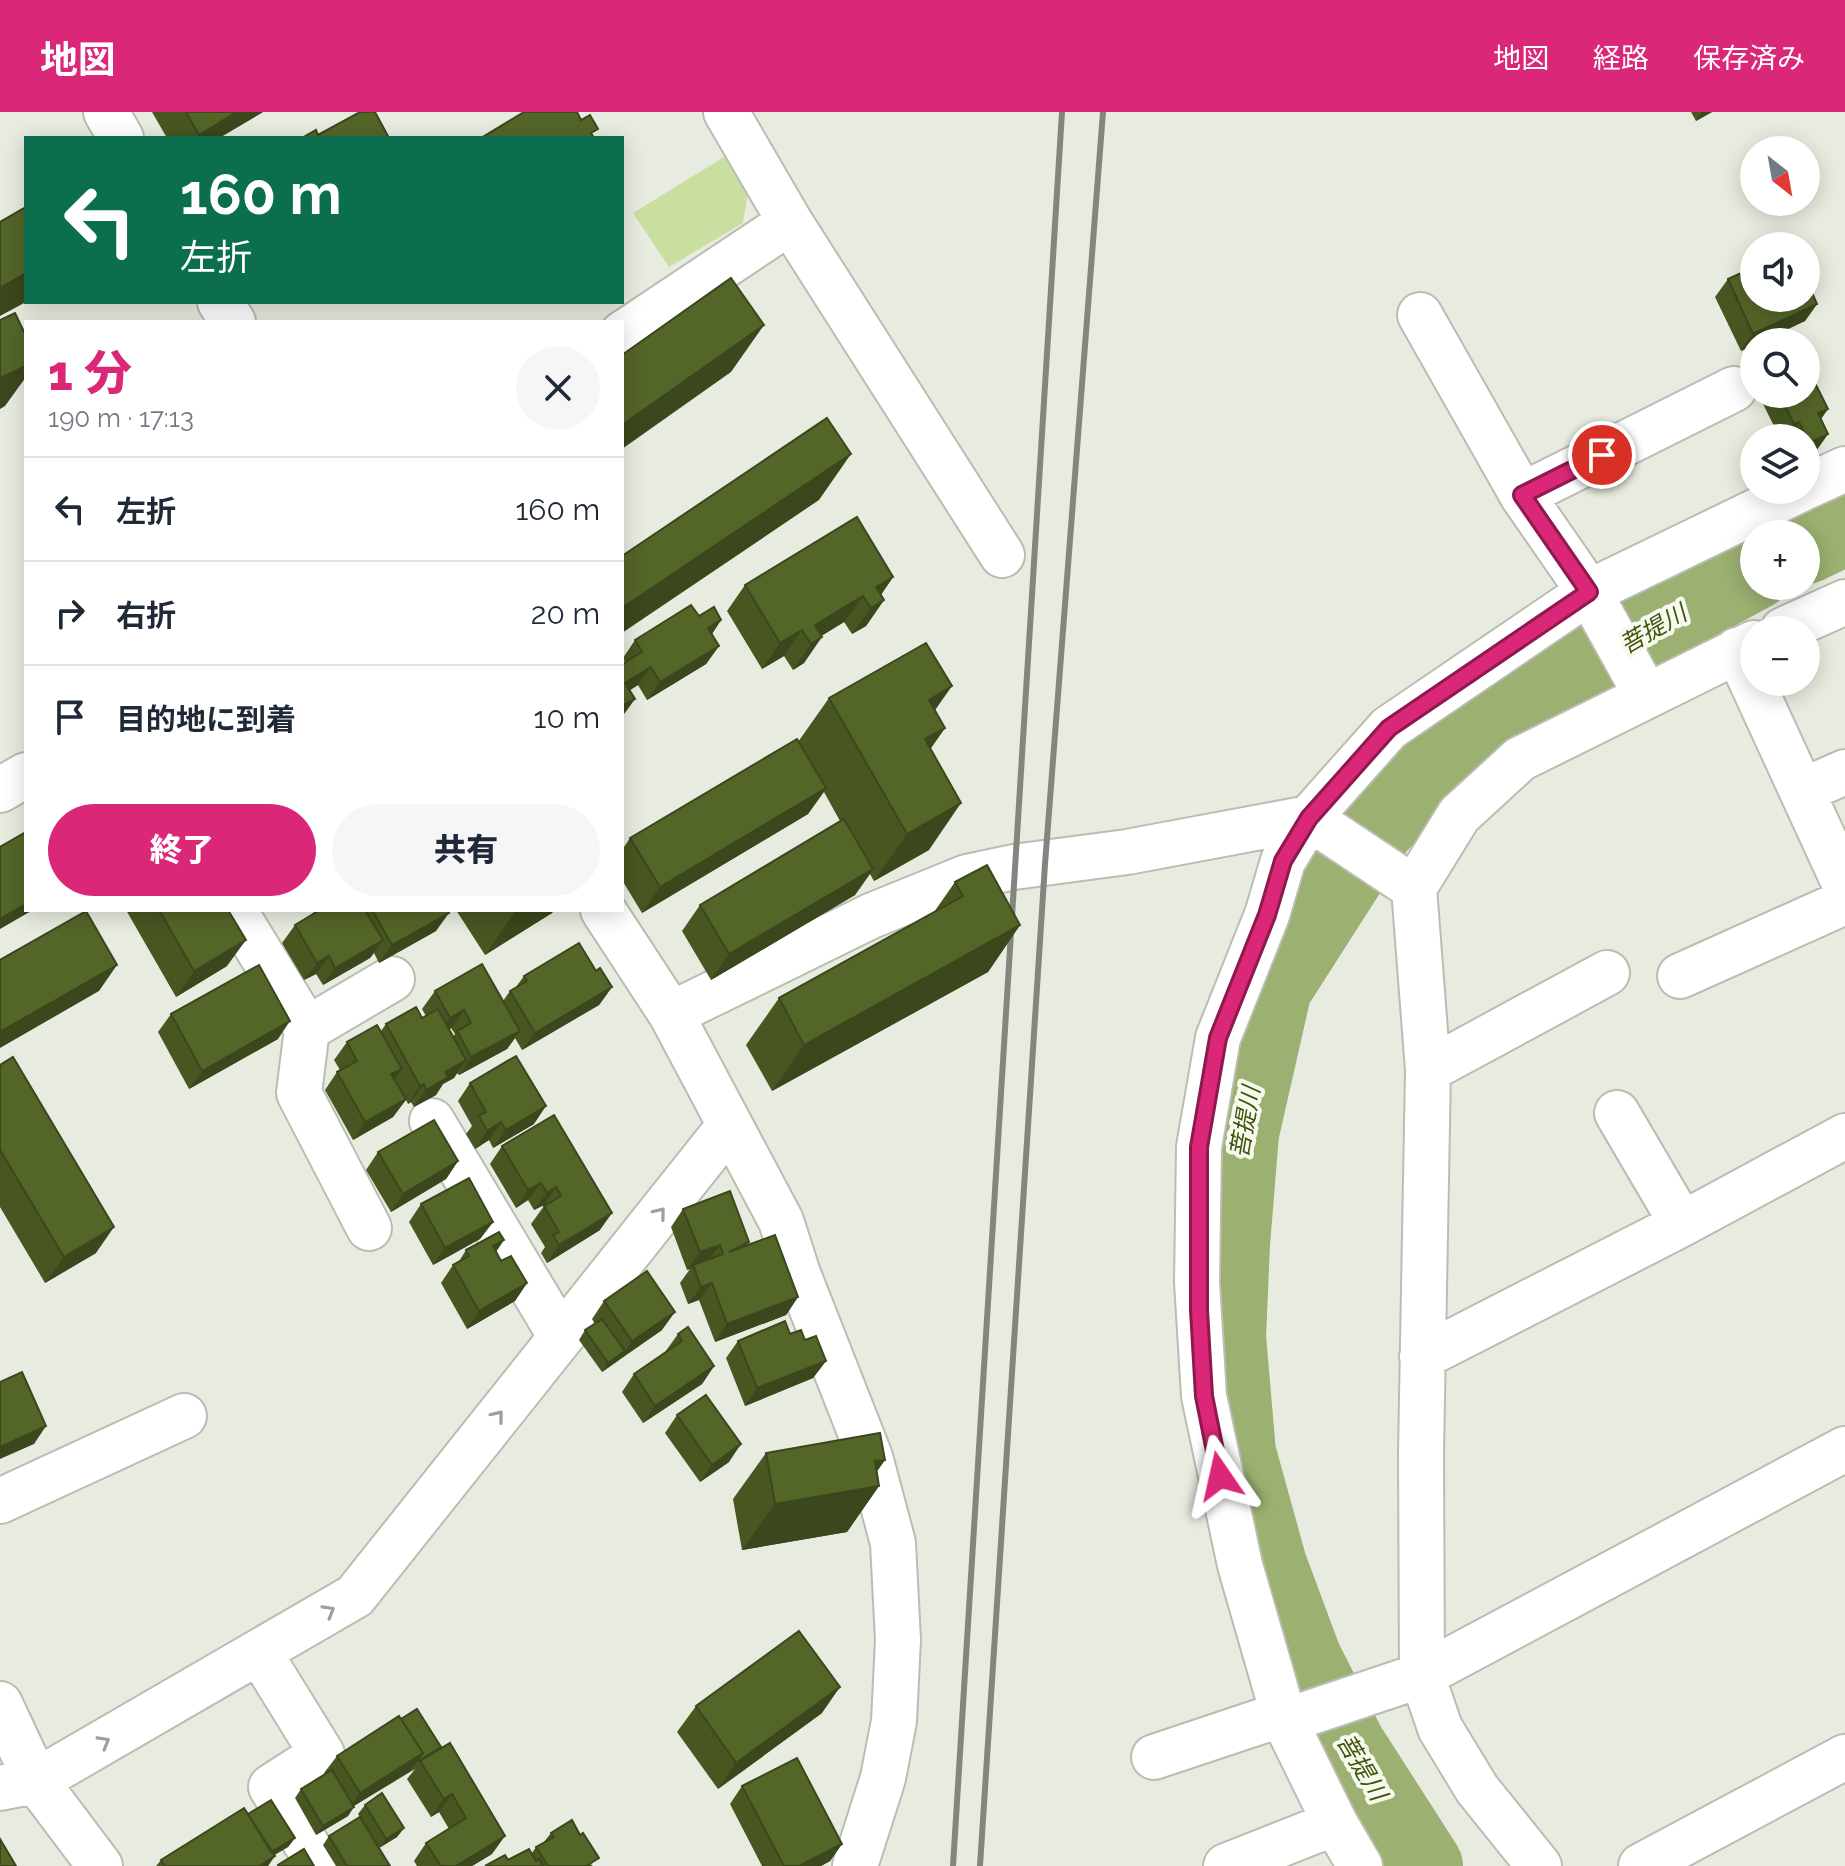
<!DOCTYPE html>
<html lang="ja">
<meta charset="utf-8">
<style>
:root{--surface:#fff;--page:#f6f6f7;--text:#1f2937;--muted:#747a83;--line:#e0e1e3;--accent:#db2777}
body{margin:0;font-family:Raleway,"Noto Sans JP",sans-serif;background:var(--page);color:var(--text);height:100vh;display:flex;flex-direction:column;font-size:30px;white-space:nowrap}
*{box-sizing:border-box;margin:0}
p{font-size:26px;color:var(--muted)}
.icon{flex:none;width:44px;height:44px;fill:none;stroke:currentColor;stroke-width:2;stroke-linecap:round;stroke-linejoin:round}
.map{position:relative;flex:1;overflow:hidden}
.side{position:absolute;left:24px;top:208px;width:600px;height:592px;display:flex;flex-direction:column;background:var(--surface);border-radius:0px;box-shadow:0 4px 20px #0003}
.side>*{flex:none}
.hud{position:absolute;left:24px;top:24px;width:600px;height:168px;border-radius:0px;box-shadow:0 4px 20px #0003;background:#0b6e4f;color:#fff;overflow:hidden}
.needle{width:52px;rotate:149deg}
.fabs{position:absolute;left:1740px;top:24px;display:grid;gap:16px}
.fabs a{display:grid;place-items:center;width:80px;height:80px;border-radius:50%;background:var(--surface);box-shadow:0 4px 20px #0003;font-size:40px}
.pin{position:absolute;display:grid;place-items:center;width:68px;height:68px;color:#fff;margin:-34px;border:4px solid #fff;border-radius:50%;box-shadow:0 2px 8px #0007}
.me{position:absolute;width:88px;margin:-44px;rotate:349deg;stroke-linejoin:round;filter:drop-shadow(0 0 6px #0008)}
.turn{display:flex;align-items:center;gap:28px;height:168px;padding:0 24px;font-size:36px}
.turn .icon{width:104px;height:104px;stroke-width:2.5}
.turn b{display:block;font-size:56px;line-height:68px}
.round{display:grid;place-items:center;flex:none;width:84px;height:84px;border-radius:42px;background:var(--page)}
.headline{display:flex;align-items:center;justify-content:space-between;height:136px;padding:0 24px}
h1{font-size:48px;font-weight:800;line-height:60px;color:var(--accent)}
.cta{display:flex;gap:16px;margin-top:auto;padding:16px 24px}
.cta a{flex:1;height:92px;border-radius:48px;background:var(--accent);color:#fff;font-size:32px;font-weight:800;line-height:92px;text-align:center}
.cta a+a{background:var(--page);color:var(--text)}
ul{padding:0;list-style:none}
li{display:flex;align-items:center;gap:24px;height:104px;padding:0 24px;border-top:2px solid var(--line)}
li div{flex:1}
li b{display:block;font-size:30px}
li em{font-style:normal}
header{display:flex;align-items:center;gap:48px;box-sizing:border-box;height:112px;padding:0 40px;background:var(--accent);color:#fff}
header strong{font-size:38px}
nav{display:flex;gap:44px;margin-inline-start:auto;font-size:28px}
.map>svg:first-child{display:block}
.green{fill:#c9de9f}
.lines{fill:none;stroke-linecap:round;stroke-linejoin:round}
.river{stroke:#9cb071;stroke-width:78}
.minor-casing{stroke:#b9bdb2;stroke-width:48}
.minor{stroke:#fff;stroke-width:44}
.rail{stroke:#83867e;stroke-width:6}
.wall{fill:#485722;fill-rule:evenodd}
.shaded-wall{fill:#3b471c}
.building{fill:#546528;stroke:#3b471c;stroke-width:2}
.oneway{stroke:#9e9f9d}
.route-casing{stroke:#8e194d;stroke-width:20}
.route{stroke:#db2777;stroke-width:14}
.labels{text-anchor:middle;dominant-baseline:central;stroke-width:8;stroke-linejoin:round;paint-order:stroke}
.water-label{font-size:24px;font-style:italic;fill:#42530b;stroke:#f5f9ee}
</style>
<header>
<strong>地図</strong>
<nav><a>地図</a><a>経路</a><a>保存済み</a></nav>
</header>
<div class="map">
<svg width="1845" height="1754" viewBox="0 0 1845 1754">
<rect width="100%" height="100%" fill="#e8ece0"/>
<!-- green -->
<path class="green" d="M729 42 748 79 743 111 669 155 633 101Z"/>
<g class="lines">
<!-- river -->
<path class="river" d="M1806 433 1845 414
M1424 1754 1347 1634 1303 1547 1268 1453 1237 1341 1227 1225 1231 1132 1240 1021 1273 876 1376 715 1465 623 1584 551 1754 459"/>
<!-- minor casing -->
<g class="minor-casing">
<path id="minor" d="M106 0 121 26
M726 0 790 110 1002 443
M220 190 233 210
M1420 203 1522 383 1589 480 1646 583
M622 222 790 110
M1806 375 1845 357
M1522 383 1734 277
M1783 518 1845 490
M1737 538 1845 773
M0 678 26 663
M1802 679 1845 660
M234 798 307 917 299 981 369 1116
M603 798 671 902 781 1109 798 1162 870 1345 893 1431 898 1528 894 1609 883 1666 855 1754
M1680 864 1845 790
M671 902 871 804 967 765 1014 755 1127 740 1309 706 1414 776
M307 917 392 867
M1428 958 1607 861
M1617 1001 1682 1112
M432 1009 561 1225
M1422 1245 1682 1112 1845 1024
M0 1389 184 1304
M259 1540 322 1642 271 1675 320 1754
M0 1592 36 1669 100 1754
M1285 1609 1422 1563 1845 1337
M1154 1645 1283 1602
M0 1676 36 1669 355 1484 730 1013
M1226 1754 1335 1711
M1360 1754 1335 1711 1285 1609 1240 1453 1204 1284 1197 1170 1199 1035 1218 926 1267 803 1283 749 1309 706 1389 616 1589 480 1800 378
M1539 1754 1477 1677 1440 1616 1422 1563 1421 1341 1428 958 1414 776 1459 703 1520 647 1754 531
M1641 1754 1845 1645"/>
</g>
<!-- minor -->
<use href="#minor" class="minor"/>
<!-- rail -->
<path class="rail" d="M953 1754 1062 0
M980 1754 1045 752 1103 0"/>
</g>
<!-- wall -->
<path class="wall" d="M152 0H263L219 26H167Z
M1691 0H1712L1696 9Z
M1728 167 1817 192 1805 209 1754 230V233L1741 239 1715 185Z
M1754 239V274L1744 254Z
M1758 282H1806L1828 297 1821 307 1828 322 1816 339 1806 344V326H1780Z
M893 465 881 483 884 488 866 514 852 522 844 510 821 524 804 551 793 558 784 544 762 557 727 499 745 473Z
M699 504 721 508 712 522 719 534 706 552 647 588 638 573 630 578 622 605 625 550 623 546 635 528Z
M829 586 935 598 945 616 930 637 929 738 874 769 870 762 855 783 711 868 682 819 700 793 840 709 824 680 808 702 642 801 622 768V738L630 726 798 630Z
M955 770 1020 813 988 860 772 979 746 933 779 886 934 800Z
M126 798H228L227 854 176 885Z
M316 798H447L436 819 379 851 374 841 370 846 323 873 316 862 304 868 282 831 295 813 312 802Z
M456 798H554L552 801 485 843Z
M596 859 612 875 599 893 522 938 515 926 507 937 459 963 457 961 454 966 443 972 436 983 414 995 411 990 408 992 406 988 393 1005 353 1028 325 978 337 960 340 958 334 948 347 930 381 919 386 912 422 906 426 904 422 897 435 879 503 889 510 879 516 875 524 864ZM451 916 455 922 453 925 449 917Z
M171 902 278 927 189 977 158 920Z
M0 953 96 1141 45 1171 0 1095Z
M470 971 534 1012 493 1036 489 1028 475 1037 466 1022 472 1014 458 989Z
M554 1003 600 1118 547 1151 541 1141 545 1135 531 1112 544 1094V1093L534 1098 528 1088 516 1096 490 1052 502 1034Z
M378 1040 458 1049 446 1067 391 1100 366 1058Z
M421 1092 493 1110 480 1127 433 1153 409 1110Z
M683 1097 747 1133 798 1185 786 1203 715 1230 699 1188 688 1192 680 1171 690 1157 687 1158 671 1115Z
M466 1138 496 1140 501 1149 527 1171 515 1189 467 1217 441 1171 453 1153 458 1151Z
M604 1189 662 1218 602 1260 579 1228 585 1218 595 1212 592 1207Z
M678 1222 714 1254 702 1272 643 1311 622 1280 634 1262 665 1240Z
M790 1222 805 1228 826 1249 813 1266 745 1294 726 1246 738 1229Z
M677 1303 729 1350 700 1370 665 1321Z
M766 1341 885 1348 877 1359 879 1374 847 1420 742 1438 733 1387Z
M696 1594 822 1601 718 1677 677 1620Z
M399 1604 492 1742 472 1754H417L414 1749 426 1731 449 1717 439 1700 431 1705 407 1667 415 1657 354 1694 348 1704 316 1723 295 1686 301 1677 325 1662 324 1661 337 1644Z
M742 1674 842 1732 830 1749 821 1754H762L730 1692Z
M365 1693 404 1716 397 1725 379 1736 358 1702Z
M248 1702 295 1726 288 1735 274 1743 268 1754H156L161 1748Z
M551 1721 593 1754H485L532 1741 536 1735 544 1730Z
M329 1724 390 1754H336L323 1733Z"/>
<!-- shaded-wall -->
<path class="shaded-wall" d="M237 0H263L219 26H197L199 23Z
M1702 0H1712L1696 9Z
M26 161V190L0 204V176Z
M1817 192 1805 209 1761 230H1754V233L1741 239 1753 222Z
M764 213 731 260 622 337V313Z
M26 254V265L5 294 0 297V266Z
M1828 297 1815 315 1818 301Z
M1799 310 1787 326H1785L1794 312Z
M1828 322 1816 339 1806 344V336L1809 331Z
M851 342 819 388 622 521V496Z
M893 465 875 491 876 475Z
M863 484 844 510 810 531 815 513Z
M884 488 866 514 852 522 871 496Z
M721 508 709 526 708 516Z
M802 518 784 544 762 557 780 531Z
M822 525 804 551 793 558 811 532Z
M719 534 706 552 647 588 660 570Z
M651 555 638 573 622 583 625 571Z
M952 574 919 621 929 588Z
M635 587 622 605V594Z
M945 616 913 662 925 627Z
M826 676 808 702 642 801 660 775Z
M961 691 929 738 874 769 907 722Z
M873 757 855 783 711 868 729 842Z
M26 792V798H33L0 817V807Z
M516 798H554L552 801 485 843Z
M449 801 436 819 379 851 392 833Z
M1020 813 988 860 772 979 804 933Z
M246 828 227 854 176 885 194 859Z
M383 828 370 846 323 873 335 856Z
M329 844 316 862 304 868 317 851Z
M117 853 99 879 0 936V920Z
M612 875 599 893 522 938 535 921Z
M464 898 451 916 437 924 450 906Z
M290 909 278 927 189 977 202 959Z
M520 919 507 937 459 963 471 945Z
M466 948 454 966 443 972 436 983 414 995 426 978 445 960Z
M402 957 389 974 391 962Z
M424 972 411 990 408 992 420 974Z
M406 987 393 1005 353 1028 365 1010Z
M546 994 534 1012 493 1036 506 1018Z
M501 1010 489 1028 475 1037 487 1019Z
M458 1049 446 1067 391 1100 403 1082Z
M541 1071 528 1088 516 1096 528 1078Z
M556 1075 544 1093 534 1098 547 1081Z
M612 1101 600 1118 547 1151 559 1133Z
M493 1110 480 1127 433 1153 445 1136Z
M114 1115 96 1141 45 1171 64 1145Z
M504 1128 492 1146 493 1134Z
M720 1133 707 1150 693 1153 690 1157 687 1158 700 1140Z
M527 1171 515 1189 467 1217 479 1199Z
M712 1171 699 1188 688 1192 701 1175Z
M798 1185 786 1203 715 1230 727 1212Z
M675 1200 662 1218 620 1247 632 1229Z
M625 1239 619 1248 602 1260 608 1251Z
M826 1249 813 1266 745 1294 757 1276Z
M714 1254 702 1272 643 1311 655 1294Z
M46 1314 34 1332 0 1347V1335Z
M741 1332 729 1350 700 1370 712 1353Z
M885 1348 865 1376 879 1374 847 1420 742 1438 775 1392 875 1349Z
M840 1575 822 1601 718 1677 736 1651Z
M423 1641 410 1659 347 1698 360 1681Z
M452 1682 439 1700 431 1705 444 1687Z
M354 1695 348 1704 316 1723 323 1714Z
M404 1716 397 1725 379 1736 386 1727Z
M505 1724 492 1742 472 1754H456Z
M295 1726 288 1735 257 1753 264 1744Z
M842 1732 830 1749 821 1754H799Z
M275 1744 268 1754H259Z"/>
<!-- building -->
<path class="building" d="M186 0H237L199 23Z
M360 0H375L389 26H302L316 18 318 23Z
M524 0H577L581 8 590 3 598 17 591 21 594 26H481Z
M26 95V161L0 176V110Z
M1754 155V186H1806V167L1817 192 1753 222 1728 167Z
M731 166 764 213 622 313V243Z
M15 201 26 224V254L0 266V208Z
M1789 220 1794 230H1768Z
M1806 253 1828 297 1818 301 1828 322 1809 331 1799 310 1794 312 1779 282H1806Z
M827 306 851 342 622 496V444Z
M857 405 893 465 876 475 884 488 871 496 863 484 815 513 822 525 811 532 802 518 780 531 745 473Z
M691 493 699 504 714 495 721 508 708 516 719 534 660 570 651 555 625 571 635 587 622 594V552L642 540 635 528Z
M926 531 952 574 929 588 945 616 925 627 961 691 907 722 829 586Z
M797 627 826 676 660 775 630 726Z
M844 707 873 757 729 842 700 793Z
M26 720V792L0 807V735Z
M987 753 1020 813 804 933 779 886 963 784 955 770Z
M159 798H228L246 828 194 859Z
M320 798H365L383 828 335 856 329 844 317 851 295 813Z
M372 798H447L449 801 392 833Z
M86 799 117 853 0 920V848Z
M579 831 596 859 600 856 612 875 535 921 510 879 527 869 524 864Z
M482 852 520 919 471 945 457 919 471 911 464 898 450 906 435 879Z
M259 853 290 909 202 959 171 902Z
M416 895 422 906 438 897 466 948 445 960 448 965 426 978 424 972 420 974 386 912Z
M377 913 402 957 391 962 406 987 365 1010 337 960 357 949 347 930Z
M516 944 546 994 506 1018 501 1010 487 1019 479 1004 486 1000 470 971Z
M13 945 114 1115 64 1145 0 1038V953Z
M554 1003 612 1101 559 1133 553 1123 559 1120 544 1094 561 1084 556 1075 547 1081 541 1071 528 1078 502 1034Z
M434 1008 458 1049 403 1082 378 1040Z
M469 1066 493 1110 445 1136 421 1092Z
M730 1079 749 1130 729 1140 775 1123 798 1185 727 1212 712 1171 701 1175 693 1153 723 1142 720 1133 700 1140 683 1097Z
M499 1120 504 1128 493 1134 501 1149 511 1144 527 1171 479 1199 453 1153 469 1144 466 1138Z
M647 1159 675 1200 632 1229 604 1189Z
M602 1207 625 1239 608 1251 585 1218Z
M785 1209 790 1222 801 1218 805 1228 816 1224 826 1249 757 1276 738 1229Z
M688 1215 714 1254 655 1294 634 1262 682 1229 678 1222Z
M22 1260 46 1314 0 1335V1270Z
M706 1283 741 1332 712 1353 677 1303Z
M880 1321 885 1348 875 1349 879 1374 775 1392 766 1341Z
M799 1519 840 1575 736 1651 696 1594Z
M417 1597 441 1635 417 1650 423 1641 401 1607Z
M399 1604 423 1641 360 1681 337 1644Z
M450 1631 505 1724 456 1754H441L426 1731 466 1706 452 1682 444 1687 420 1649Z
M797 1646 842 1732 799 1754H784L742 1674Z
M332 1658 354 1695 323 1714 301 1677Z
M382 1681 404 1716 386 1727 365 1693Z
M271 1688 295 1726 271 1740 248 1702Z
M244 1696 275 1744 259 1754H165L161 1748Z
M360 1705 390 1754H347L329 1724Z
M572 1708 580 1723 583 1721 599 1746 586 1754H548L536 1735 554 1725 551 1721Z
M0 1727 16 1754H0Z
M304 1737 314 1754H279L278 1753Z
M529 1737 536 1749 539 1747 543 1754H485L505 1743 508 1748Z"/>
<!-- one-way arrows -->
<defs><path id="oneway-chevron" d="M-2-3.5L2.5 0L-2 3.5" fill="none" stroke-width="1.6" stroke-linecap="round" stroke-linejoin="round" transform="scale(2)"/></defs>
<g class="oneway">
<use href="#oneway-chevron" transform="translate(660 1101) rotate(-51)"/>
<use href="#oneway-chevron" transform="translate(498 1304) rotate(-51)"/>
<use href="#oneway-chevron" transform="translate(329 1499) rotate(-30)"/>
<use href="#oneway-chevron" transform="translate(104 1630) rotate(-30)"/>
</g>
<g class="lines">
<!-- route casing -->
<g class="route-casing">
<path id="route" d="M1220 1364 1204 1284 1199 1198V1035L1218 926 1267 803 1283 749 1309 706 1389 616 1589 480 1522 383 1602 343"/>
</g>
<!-- route -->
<use href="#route" class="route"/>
</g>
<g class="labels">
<!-- water labels -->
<g class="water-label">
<text transform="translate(1653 517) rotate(-30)">菩提川</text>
<text transform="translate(1245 1010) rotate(-80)">菩提川</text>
<text transform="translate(1362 1655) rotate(59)">菩提川</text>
</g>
</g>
</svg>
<div class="fabs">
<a><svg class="needle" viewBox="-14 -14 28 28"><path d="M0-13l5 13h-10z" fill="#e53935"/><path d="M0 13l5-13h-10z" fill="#747a83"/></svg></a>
<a><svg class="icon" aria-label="sound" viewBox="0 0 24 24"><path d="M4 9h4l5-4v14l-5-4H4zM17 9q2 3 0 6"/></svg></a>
<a><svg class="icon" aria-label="search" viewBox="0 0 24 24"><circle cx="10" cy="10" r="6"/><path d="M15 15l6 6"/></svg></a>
<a><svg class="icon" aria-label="layers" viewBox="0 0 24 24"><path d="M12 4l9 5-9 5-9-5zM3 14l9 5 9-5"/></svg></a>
<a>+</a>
<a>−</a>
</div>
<div class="pin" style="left:1602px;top:343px;background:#d93025"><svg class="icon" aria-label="arrive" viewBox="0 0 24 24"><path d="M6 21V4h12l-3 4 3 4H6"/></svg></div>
<svg class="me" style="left:1220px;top:1364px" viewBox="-20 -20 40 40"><path d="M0-17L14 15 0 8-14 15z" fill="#db2777" stroke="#fff" stroke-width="4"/></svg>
<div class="hud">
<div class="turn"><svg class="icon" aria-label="left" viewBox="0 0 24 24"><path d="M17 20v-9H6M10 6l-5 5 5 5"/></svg><div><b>160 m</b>左折</div></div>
</div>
<section class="side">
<div class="headline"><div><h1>1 分</h1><p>190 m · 17:13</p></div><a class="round"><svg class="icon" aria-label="close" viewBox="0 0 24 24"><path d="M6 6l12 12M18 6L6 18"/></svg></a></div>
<ul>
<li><svg class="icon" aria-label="left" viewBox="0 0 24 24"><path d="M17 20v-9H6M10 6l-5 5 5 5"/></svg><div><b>左折</b></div><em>160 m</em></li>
<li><svg class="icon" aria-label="right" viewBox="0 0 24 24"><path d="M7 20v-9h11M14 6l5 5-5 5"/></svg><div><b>右折</b></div><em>20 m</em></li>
<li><svg class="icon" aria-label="arrive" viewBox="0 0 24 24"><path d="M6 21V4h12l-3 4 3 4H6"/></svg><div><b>目的地に到着</b></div><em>10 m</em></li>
</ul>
<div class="cta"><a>終了</a><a>共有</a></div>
</section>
</div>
